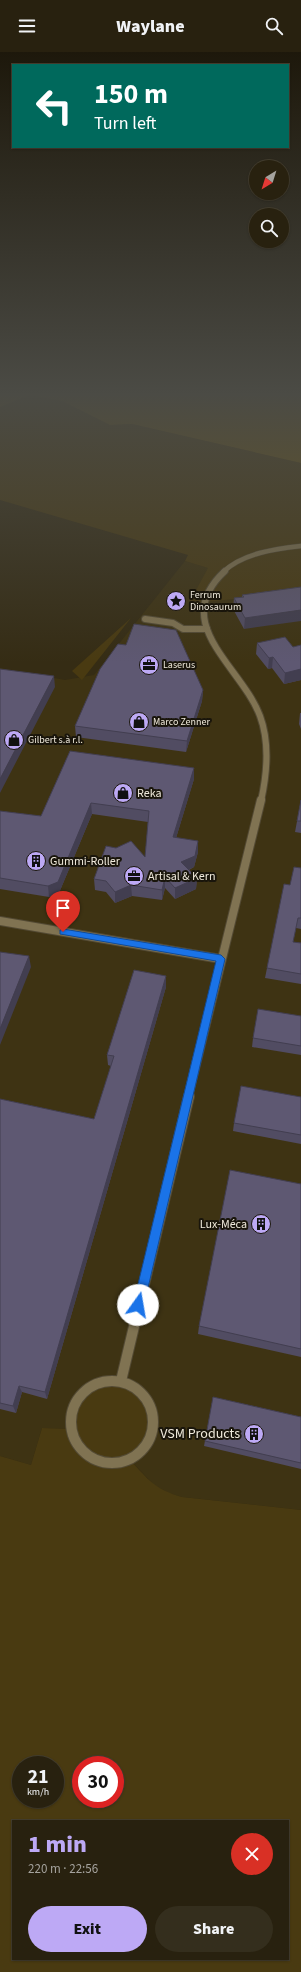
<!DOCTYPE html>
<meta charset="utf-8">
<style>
:root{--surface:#28210f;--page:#342e1d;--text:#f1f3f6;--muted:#a5a39e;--line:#443e2f;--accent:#bda9f5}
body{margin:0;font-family:"Source Sans 3",sans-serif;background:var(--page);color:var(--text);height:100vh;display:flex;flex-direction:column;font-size:15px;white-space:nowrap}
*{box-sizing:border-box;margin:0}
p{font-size:13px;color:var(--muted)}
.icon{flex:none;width:22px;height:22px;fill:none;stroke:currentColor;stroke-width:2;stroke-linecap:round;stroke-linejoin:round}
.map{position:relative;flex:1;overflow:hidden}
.side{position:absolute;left:12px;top:1768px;width:277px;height:140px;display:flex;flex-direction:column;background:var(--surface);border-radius:0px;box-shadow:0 1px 3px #0004,0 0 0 1px var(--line)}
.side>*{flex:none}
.hud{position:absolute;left:12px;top:12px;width:277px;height:84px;border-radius:0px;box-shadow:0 1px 3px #0004,0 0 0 1px var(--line);background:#00695c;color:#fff;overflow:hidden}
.needle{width:26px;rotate:218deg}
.controls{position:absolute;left:249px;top:108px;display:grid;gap:8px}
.controls a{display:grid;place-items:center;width:40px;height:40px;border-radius:50%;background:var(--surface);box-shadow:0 1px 3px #0004,0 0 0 1px var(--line);font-size:20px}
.speed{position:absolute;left:12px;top:1704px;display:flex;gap:8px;font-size:20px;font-weight:700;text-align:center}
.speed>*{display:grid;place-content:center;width:52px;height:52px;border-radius:50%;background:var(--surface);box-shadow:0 1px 3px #0004,0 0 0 1px var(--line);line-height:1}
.speed small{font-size:10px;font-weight:400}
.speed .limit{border:6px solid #d22;background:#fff;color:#111}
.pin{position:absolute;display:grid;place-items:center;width:34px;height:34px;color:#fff;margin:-41px -17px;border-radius:50% 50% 50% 0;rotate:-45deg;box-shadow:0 0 4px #0007}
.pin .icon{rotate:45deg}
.me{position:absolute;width:44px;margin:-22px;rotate:13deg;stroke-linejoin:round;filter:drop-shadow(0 0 3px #0008)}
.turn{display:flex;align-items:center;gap:14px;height:84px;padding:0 16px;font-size:18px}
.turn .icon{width:52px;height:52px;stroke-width:2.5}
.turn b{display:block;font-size:28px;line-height:34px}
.round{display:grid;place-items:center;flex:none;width:42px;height:42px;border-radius:21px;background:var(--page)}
.overview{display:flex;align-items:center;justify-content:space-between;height:68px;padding:0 16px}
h1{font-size:24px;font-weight:800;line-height:30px;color:var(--accent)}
.cta{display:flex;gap:8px;margin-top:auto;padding:8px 16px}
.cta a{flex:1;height:46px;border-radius:24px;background:var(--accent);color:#111;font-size:16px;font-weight:800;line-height:46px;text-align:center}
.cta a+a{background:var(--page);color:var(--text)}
header{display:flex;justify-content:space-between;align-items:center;height:52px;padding:0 16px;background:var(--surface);font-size:18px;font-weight:800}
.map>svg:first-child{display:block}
.built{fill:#3e3313}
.green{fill:#493a11;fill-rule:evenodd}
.forest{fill:#6f5812}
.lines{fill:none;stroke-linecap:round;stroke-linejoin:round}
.stream{stroke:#675004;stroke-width:3}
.service-casing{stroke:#534a34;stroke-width:8}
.minor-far3-casing{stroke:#534a34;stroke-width:5.5}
.minor-far2-casing{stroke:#534a34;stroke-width:8}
.minor-far1-casing{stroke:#534a34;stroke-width:10}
.minor-casing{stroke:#534a34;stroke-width:12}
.service{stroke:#807352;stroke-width:6}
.minor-far3{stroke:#807352;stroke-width:4.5}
.minor-far2{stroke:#807352;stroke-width:6}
.minor-far1{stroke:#807352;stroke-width:8}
.minor{stroke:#807352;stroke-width:10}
.wall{fill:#514c62}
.shaded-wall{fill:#423e50}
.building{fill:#5e5872;stroke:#423e50}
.route{fill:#1a73e8;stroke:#114b97}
.labels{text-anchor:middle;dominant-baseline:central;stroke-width:4;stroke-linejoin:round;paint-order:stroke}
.far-poi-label{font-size:10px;fill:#efe9db;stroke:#19150b;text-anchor:start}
.poi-label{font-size:12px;fill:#efe9db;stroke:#19150b;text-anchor:start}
.near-poi-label{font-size:14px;fill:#efe9db;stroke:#19150b;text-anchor:end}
</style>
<header><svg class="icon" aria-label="menu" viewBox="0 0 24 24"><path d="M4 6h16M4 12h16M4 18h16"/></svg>Waylane<svg class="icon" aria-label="search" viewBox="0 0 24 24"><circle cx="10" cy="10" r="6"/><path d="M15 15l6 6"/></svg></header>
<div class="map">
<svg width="301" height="1920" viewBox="0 0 301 1920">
<rect width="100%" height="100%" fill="#352c14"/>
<!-- built -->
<path class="built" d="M185 509 209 516 190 551 301 538V1458L182 1445 164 1440 154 1433 130 1408 140 1400 152 1362 148 1350 141 1339 131 1332 121 1329 73 1363V1377L42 1376 31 1413 0 1404V616L65 628 94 623Z"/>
<!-- green -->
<path class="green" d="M30 343 62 349 110 373 132 372 301 411V539L216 549 189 551 208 516 185 509 188 503 0 448V355Z
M131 566 82 628 72 619Z
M106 1328C114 1328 123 1328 131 1332 151 1341 157 1368 149 1388 145 1396 137 1402 130 1408 149 1428 154 1437 182 1445L301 1458V1920H0V1404L31 1413 42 1376 72 1377C73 1351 81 1337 106 1328ZM21 1713H55V1747H21ZM81 1713H115V1747H81ZM13 1769H288V1907H13Z"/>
<!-- forest -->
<path class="forest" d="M0 342H301V411L132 372 110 373 62 349 30 343 0 355Z"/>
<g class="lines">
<!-- stream -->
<path class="stream" d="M28 342 30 343"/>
<!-- service casing -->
<g class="service-casing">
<path id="service" d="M145 567 173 571 183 577H207"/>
</g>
<!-- minor-far3 casing -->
<g class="minor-far3-casing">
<path id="minor-far3" d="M223 520C243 501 275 497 301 494"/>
</g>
<!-- minor-far2 casing -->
<g class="minor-far2-casing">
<path id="minor-far2" d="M225 519C168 571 242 615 260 664 270 691 267 722 261 749"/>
</g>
<!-- minor-far1 casing -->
<g class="minor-far1-casing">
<path id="minor-far1" d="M0 869 221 907
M188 1045 261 748"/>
</g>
<!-- minor casing -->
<g class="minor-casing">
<path id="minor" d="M71 1370a41 41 0 1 1 82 0a41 41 0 1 1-82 0Z
M121 1329 189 1044"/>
</g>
<!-- service -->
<use href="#service" class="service"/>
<!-- minor-far3 -->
<use href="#minor-far3" class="minor-far3"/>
<!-- minor-far2 -->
<use href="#minor-far2" class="minor-far2"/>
<!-- minor-far1 -->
<use href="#minor-far1" class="minor-far1"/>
<!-- minor -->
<use href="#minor" class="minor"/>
</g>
<!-- wall -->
<path class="wall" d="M301 535 244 577 233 557 234 546 242 545V543Z
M257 591 293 595 301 593V628L284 632 272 616 268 617 256 602Z
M203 638 202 649 186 700 76 685 75 674Z
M300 661H301V677L299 672Z
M70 699 194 727 176 786 198 789V800L194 815 189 818 197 826 196 837 175 847 165 836 162 848 132 844 115 851 106 840 95 838 94 827 145 805 148 770 92 762 59 841 49 845 0 837V759L41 764Z
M301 748V781L295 780Z
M301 816V877L296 876 293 890 301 891V932L265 926 267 916 290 833Z
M166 924V935L47 1347 22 1340 16 1361 0 1357V1047L94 1067 111 1014 108 1013 107 1003Z
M301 964V1003L252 995 253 986Z
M301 1045V1092L233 1079 234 1071Z
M301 1132V1305L198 1282 199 1274Z
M213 1345 301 1365V1417L204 1394Z"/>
<!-- shaded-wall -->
<path class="shaded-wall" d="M301 558V569L244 577 245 566Z
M273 605 272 616 268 617 269 606Z
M301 617V628L284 632 285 621Z
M54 624 55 635 0 741V727Z
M203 638 202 649 186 700 187 689Z
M194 716V727L173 796V785Z
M91 751 92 762 59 841 49 845 48 834Z
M198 789V800L194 815 181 821V810Z
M165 825V836L162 848V838Z
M197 826 196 837 175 847V836Z
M131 833 132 844 115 851V840Z
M29 904 31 915 0 993V977Z
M166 924V935L47 1347 45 1340Z
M19 1334 22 1340 16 1361 13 1354Z"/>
<!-- building -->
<path class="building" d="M301 535V558L245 566 234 546 244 545 242 543Z
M134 572 176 578 203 638 187 689 75 674 100 617 118 592 126 593Z
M285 585 293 595 301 593V617L285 621 273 605 269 606 257 591Z
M0 617 54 624 0 727Z
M70 699 194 716 173 785 198 789 195 804 181 810 197 826 175 836 165 825 162 838 131 833 115 840 106 829 94 827 106 794 116 796 131 789 145 805 149 759 91 751 58 830 48 834 0 826V759L41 764Z
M301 748V769H297Z
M294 815 301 816V866H298L293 890 301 891V922L267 916 284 832 290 833Z
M0 900 29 904 0 977Z
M134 918 166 924 45 1340 19 1334 13 1354 0 1351V1047L94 1067 114 1004 107 1003Z
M258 957 301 964V994L253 986Z
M241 1034 301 1045V1083L234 1071Z
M230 1118 301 1132V1297L199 1274Z
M213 1345 301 1365V1411L205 1389Z"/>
<!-- sky -->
<linearGradient id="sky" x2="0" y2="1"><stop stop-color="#1d180b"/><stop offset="0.56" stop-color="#4b4b45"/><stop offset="1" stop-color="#4b4b45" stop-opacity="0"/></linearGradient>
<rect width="301" height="611" fill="url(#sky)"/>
<!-- route -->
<path class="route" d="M63 877 221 903 225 907 144 1253 142 1257 138 1259 135 1257 133 1253 216 909 60 882V878Z"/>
<!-- icons -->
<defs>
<g id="sight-disc" transform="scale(1)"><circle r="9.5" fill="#bda9f5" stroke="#19150b"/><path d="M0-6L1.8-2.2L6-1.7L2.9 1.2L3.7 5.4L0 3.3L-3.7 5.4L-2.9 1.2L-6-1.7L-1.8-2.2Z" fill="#111"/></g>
<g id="office-disc" transform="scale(1)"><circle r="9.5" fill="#bda9f5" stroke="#19150b"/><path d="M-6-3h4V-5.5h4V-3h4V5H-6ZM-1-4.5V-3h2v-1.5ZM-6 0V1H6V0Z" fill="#111"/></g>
<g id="shop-disc" transform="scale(1)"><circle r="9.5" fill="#bda9f5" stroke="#19150b"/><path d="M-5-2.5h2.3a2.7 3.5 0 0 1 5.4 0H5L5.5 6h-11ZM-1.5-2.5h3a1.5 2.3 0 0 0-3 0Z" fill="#111"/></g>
<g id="building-disc" transform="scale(1)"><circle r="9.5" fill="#bda9f5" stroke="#19150b"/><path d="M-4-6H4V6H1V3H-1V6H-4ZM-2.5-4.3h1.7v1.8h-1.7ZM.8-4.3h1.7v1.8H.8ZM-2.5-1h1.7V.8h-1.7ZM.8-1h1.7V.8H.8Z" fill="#111"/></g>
</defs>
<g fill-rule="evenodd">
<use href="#sight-disc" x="176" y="549"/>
<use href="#office-disc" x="149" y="613"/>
<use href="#shop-disc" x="139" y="670"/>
<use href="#shop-disc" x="14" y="688"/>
<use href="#shop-disc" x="123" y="741"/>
<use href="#building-disc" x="36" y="809"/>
<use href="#office-disc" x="134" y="824"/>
<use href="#building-disc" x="261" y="1172"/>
<use href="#building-disc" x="254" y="1382"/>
</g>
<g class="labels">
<!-- far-poi labels -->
<g class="far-poi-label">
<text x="190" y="543">Ferrum<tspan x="190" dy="12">Dinosaurum</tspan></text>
<text x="163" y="613">Laserus</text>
<text x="153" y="670">Marco Zenner</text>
<text x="28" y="688">Gilbert s.à r.l.</text>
</g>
<!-- poi labels -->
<g class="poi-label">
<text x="137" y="741">Reka</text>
<text x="50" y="809">Gummi-Roller</text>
<text x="148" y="824">Artisal &amp; Kern</text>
<text x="247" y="1172" text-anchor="end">Lux-Méca</text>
</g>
<!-- near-poi labels -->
<g class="near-poi-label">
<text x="240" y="1382">VSM Products</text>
</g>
</g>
</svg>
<div class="controls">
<a><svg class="needle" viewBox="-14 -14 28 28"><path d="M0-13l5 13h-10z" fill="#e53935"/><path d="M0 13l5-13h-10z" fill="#a5a39e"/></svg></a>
<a><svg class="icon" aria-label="search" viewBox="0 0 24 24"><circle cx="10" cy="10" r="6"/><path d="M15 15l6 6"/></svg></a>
</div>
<div class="speed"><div>21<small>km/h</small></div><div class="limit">30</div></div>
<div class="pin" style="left:63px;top:880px;background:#d93025"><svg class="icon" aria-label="arrive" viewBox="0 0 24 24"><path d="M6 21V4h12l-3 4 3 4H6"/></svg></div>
<svg class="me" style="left:138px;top:1253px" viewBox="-20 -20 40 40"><circle r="19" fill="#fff"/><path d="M0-13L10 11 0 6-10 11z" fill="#1a73e8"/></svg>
<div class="hud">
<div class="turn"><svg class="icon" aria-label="left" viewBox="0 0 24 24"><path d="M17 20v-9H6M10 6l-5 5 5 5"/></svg><div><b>150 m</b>Turn left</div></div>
</div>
<section class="side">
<div class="overview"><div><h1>1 min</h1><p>220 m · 22:56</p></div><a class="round" style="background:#d93025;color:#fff"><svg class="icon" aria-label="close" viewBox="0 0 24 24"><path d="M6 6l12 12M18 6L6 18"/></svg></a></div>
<div class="cta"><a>Exit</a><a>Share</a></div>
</section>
</div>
